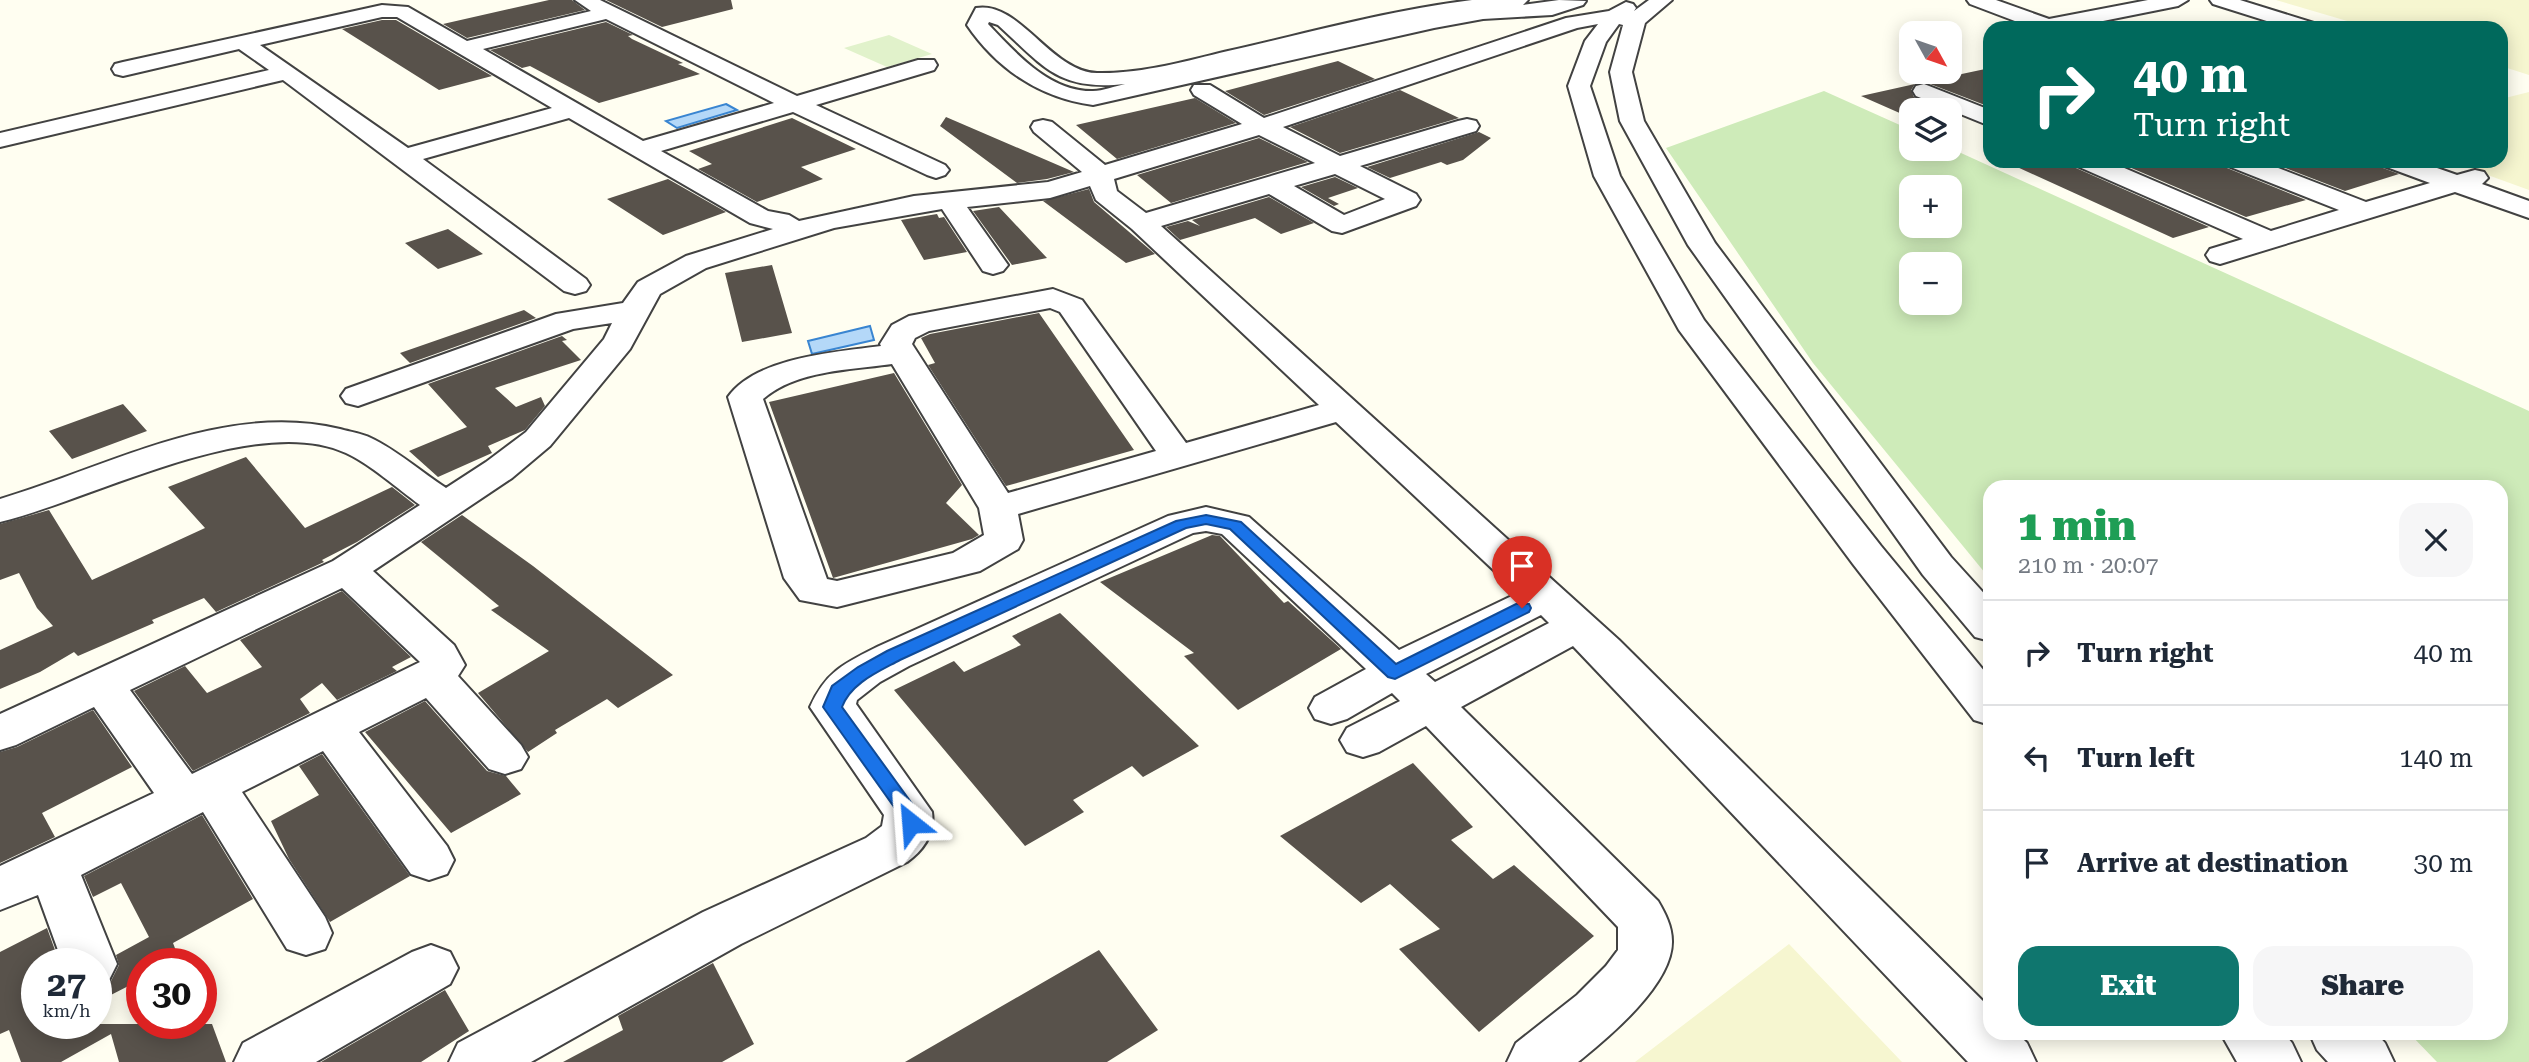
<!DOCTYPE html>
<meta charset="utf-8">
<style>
:root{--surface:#fff;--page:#f6f6f7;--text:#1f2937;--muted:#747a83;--line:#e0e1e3;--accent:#0f766e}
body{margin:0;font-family:"Roboto Serif",serif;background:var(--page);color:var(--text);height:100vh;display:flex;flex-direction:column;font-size:26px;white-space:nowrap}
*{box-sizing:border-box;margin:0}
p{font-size:23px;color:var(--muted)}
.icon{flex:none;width:38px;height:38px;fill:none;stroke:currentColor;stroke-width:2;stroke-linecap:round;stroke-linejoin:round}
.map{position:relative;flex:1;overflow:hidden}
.drawer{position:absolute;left:1983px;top:480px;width:525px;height:560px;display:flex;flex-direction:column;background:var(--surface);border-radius:21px;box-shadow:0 4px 18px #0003}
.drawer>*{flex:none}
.guide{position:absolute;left:1983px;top:21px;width:525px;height:147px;border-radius:21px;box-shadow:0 4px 18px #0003;background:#00695c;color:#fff;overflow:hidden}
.needle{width:46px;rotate:130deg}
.fabs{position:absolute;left:1899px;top:21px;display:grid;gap:14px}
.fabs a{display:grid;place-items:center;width:63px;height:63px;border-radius:14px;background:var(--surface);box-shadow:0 4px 18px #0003;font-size:35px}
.speed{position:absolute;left:21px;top:948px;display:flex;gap:14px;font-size:35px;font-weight:700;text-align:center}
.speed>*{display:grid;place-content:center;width:91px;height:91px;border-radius:50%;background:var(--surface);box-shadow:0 4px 18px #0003;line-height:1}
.speed small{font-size:18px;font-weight:400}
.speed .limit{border:10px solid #d22;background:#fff;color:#111}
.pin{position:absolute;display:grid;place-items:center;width:60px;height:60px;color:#fff;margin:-72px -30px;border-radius:50% 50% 50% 0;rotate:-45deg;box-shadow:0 0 7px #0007}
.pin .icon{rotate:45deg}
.me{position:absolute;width:77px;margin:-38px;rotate:332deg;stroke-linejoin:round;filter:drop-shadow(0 0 5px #0008)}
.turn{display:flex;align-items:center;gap:24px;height:147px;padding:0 35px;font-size:32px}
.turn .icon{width:91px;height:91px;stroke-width:2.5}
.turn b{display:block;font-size:49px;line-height:60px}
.round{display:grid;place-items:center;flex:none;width:74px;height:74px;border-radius:21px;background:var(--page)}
.summary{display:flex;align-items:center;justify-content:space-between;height:119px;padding:0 35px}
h1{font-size:42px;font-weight:800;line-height:52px;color:#1e9e55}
.cta{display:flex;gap:14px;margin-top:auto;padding:14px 35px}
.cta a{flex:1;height:80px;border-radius:21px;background:var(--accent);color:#fff;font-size:28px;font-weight:800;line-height:80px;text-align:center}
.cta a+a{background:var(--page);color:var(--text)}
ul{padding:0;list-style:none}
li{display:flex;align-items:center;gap:21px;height:105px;padding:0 35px;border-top:2px solid var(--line)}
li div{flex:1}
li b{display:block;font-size:26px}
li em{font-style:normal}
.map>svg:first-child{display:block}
.farmland{fill:#f6f6d0}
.green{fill:#ceebb9;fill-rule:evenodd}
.pitch{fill:#e1f2cb}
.water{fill:#b4d8f8;stroke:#3985d1;stroke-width:2}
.building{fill:#58524b}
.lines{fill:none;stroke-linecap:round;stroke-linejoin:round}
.minor-casing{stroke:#424242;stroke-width:4}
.minor{fill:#fff;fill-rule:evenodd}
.route{fill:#1a73e8;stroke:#114b97;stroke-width:2}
</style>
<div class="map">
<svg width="2529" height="1062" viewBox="0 0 2529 1062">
<rect width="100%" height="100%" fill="#fffef1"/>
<!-- farmland -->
<path class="farmland" d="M2276 0H2529V75L2501 66V28H2371Z
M2529 92V190L2449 161H2501V99Z
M1789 944 1902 1062H1635Z"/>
<!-- green -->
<path class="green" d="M1824 91 1911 130V149L1950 148 2529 411V1062H2437L2409 1033 2501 1032V486H1990V579L1813 363 1666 148ZM1911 187H1950V226H1911ZM1911 264H1950V303H1911Z"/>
<!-- pitch -->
<path class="pitch" d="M889 35 932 54 887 67 844 48Z"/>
<!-- water -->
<path class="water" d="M726 104 737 110 677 128 666 121Z
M870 326 874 340 812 354 808 341Z"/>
<!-- building -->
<path class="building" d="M549 0H572L585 10 467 38 443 24Z
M606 0H731L733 9 662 27Z
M382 20H396L492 76 439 90 342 29Z
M606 22 633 35 628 36 632 39 683 63 678 64 700 74 599 103 530 66 522 68 490 50Z
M1338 61 1375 79 1264 115 1225 91Z
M1990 68V107L1925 82 1957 75Z
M1915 84 1911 90 1914 97 1944 110H1911V118L1861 96Z
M1400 90 1459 118 1340 153 1290 127Z
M1195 98 1236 123 1117 159 1076 125Z
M946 117 1074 172 1047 179 1017 183 940 126Z
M792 118 856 149 801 167 823 179 757 202 698 169 712 164 689 151Z
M1479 132 1491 138 1463 160 1447 165 1441 162 1390 178 1367 167Z
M1259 138 1308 162 1171 203 1137 175Z
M2004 161H2070L2076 168 2209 227 2173 238Z
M2115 161H2221L2227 168 2306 200 2246 217Z
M2267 161H2377L2383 168 2399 174 2345 191Z
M1335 177 1358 188 1328 198 1339 204 1334 206 1301 187Z
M668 179 726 212 663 235 607 199Z
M1089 189 1094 202 1155 254 1126 263 1043 201Z
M1269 197 1314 223 1281 234 1255 218 1180 240 1166 227 1188 221 1200 226 1192 220Z
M999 207 1047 258 1012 265 973 211Z
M937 214 939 218 944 217 967 252 924 260 901 220Z
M448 229 483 254 438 269 405 243Z
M772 265 792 333 742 342 725 273Z
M524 310 536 318 410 363 400 353Z
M1039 313 1134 450 1006 486 928 365 935 363 921 338 930 334Z
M562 336 567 340 562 341 581 360 495 388 516 407 541 397 545 406 525 430 488 446 492 453 438 477 409 451 467 427 428 384Z
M894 373 962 485 946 503 979 535 972 539 833 578 769 402Z
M123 404 147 431 72 459 49 431Z
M246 457 305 528 392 487 415 505 357 542 322 560 324 562 216 612 204 598 152 620 154 623 78 656 74 652 40 672 0 689V650L53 626 37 608 19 573 0 580V524L49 510 92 580 205 528 168 487Z
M462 515 533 566 673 675 618 708 607 699 555 730 557 733 528 752 478 693 549 651 491 610 499 606 421 542Z
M1212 535 1220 536 1284 603 1288 601 1341 649 1238 710 1184 656 1194 653 1100 582Z
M342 591 411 657 392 667 397 671 337 700 322 683 300 699 310 713 193 771 134 691 185 666 207 693 262 667 240 640Z
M1060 613 1199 746 1143 777 1132 766 1073 800 1084 812 1025 846 894 690 954 661 964 672 1021 645 1012 636Z
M425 701 487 771 506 776 521 794 451 833 365 732Z
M93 710 132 767 42 813 55 837 0 863V752L17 747Z
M322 754 410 876 330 922 289 859 271 821 319 795 299 766Z
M1413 763 1473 827 1451 840 1493 879 1514 865 1594 936 1479 1032 1399 949 1440 929 1390 884 1361 903 1280 836Z
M202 815 253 899 173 943 181 964H142V979L105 998 102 985 111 981 119 965 116 955 149 937 121 883 93 897 84 876Z
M47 928 60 964H37V1024H212L226 1062H119L111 1034 61 1062H21L9 1030 0 1034V952Z
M1099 950 1158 1030 1107 1062H905Z
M713 963 754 1044 722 1062H563L623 1030 618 1016Z
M445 990 469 1031 421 1062H321Z"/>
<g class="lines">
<!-- minor casing -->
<g class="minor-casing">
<path id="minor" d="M575 0H600L797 96 918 60H934L937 65 934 70 816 105 945 165 949 170 945 175 936 178 927 175 793 112 661 151 768 211 789 215 799 221 914 196 1048 182 1082 172 1034 132 1031 127 1034 122 1043 120 1052 122 1105 165 1242 124 1194 95 1191 90 1194 85H1210L1264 118 1566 18 1609 11 1626 2 1633 4 1636 8 1634 11 1649 0H1672L1645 23 1632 72 1644 121 1715 243 1951 557 1990 600V641L1975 637 1923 575 1688 245 1620 121 1610 72 1623 25 1619 24 1606 42 1590 86 1620 176 1704 320 1881 546 1990 678V725L1974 720 1853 564 1679 330 1594 176 1568 86 1585 41 1598 24 1577 28 1283 127 1340 156 1458 121 1467 119 1476 121 1479 126 1476 131 1360 166 1416 194 1420 200 1416 206 1342 233 1332 231 1269 194 1161 226 1619 640 1990 1008V1032H2016L2027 1043 2036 1062H1968L1573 646 1461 707 1658 901C1665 913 1672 926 1672 941 1673 984 1609 1037 1578 1062H1507L1516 1043 1577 995 1606 966 1618 950V927L1426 726 1379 752 1363 757 1347 752 1340 740 1347 728 1400 701 1392 693 1347 719 1331 724 1315 719 1309 708 1315 697 1366 669 1222 534 1206 531 1193 533 909 666 880 682 857 700 856 704 932 812C935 833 924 850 907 862L741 944 531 1062H449L458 1043 703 912 866 838 882 826 884 815 810 707C826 671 845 663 879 646L1168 516 1206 507 1249 517 1399 650 1518 593 1336 422 1018 514 1023 540 1018 549 980 571 837 607 800 600 784 578 728 397C756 357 837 352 881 346L880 344 892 325 909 316 1053 289 1082 300 1186 443 1319 405 1132 229 1096 200 1090 186 1050 198 967 207 1008 265 1003 271 993 274 983 271 942 209 834 228 706 268 660 294 630 349 550 446 512 478 373 571 454 645 465 665 458 676 521 745 528 757 521 769 505 774 489 769 426 698 359 732 447 846 454 860 447 874 429 880 411 874 323 751 242 792 325 917 332 933 325 949 306 955 287 949 203 812 81 875 117 964 109 980 96 985V964H63L38 895 0 910V866L154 793 94 707 16 745 0 750V714L333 561 420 505C398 489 370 464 346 453 256 411 91 500 0 522V499C108 467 224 401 340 429 350 432 361 433 371 438 395 449 423 473 446 488L486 462 526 432 604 339 612 323 573 329 358 406 346 403 341 396 346 389 556 314 623 303 638 282 686 256 773 229 750 223 569 118 423 159 586 279 590 285 586 291 575 294 564 291 283 80 0 147V133L269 70 239 49 123 76 115 74 112 69 115 64 123 62 382 5 408 7 467 41 591 11ZM382 17H397L552 108 408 148 260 45ZM606 19 774 103 643 141 483 49ZM1259 135 1315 163 1146 213 1117 191 1114 179ZM1335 174 1385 199 1344 215 1294 186ZM1050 308 1060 312 1156 451 1008 493 912 344 915 338 929 331ZM892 364 979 508 984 535 953 553 837 581 827 579 763 399C796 370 851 370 892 364ZM342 588 420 662 192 774 130 690ZM1541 615 1549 623 1435 682 1426 674Z
M1472 0H1528L1523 5 1559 0 1586 1 1583 5 1552 15 1483 19 1434 28 1093 105C1040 98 997 69 967 25L976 8C1019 0 1051 72 1097 73 1141 74 1186 61 1228 51 1308 33 1390 10 1472 0ZM989 22 998 25C1044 67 1058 91 1125 84 1115 86 1103 91 1093 91 1049 92 1015 52 988 24Z
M1967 0H1996L2049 19 2148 0H2188L2178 6 2068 28H2027L2028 26 1970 4Z
M2210 0H2240L2317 24 2320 28H2289L2213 4Z
M1924 84 1990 110V126L1916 96 1913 91 1916 86Z
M2073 161H2108L2271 231 2339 210 2228 166 2224 161H2260L2366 202 2430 183 2384 166 2380 161H2417L2457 175 2475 170 2484 172 2488 178 2482 184 2529 201V218L2455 192 2220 264 2210 261 2206 255 2210 249 2243 239 2077 166Z
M431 945 450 952 458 968 450 984 316 1062H234L243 1043 412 952Z
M2220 1032H2283L2292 1043 2301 1062H2237Z
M2309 1032H2375L2385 1043 2394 1062H2328L2317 1050Z"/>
</g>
<!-- minor -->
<use href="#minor" class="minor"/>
</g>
<!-- route -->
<path class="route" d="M1206 515 1241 522 1396 664 1516 604H1529L1531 608 1529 612 1395 679 1388 677 1230 529 1206 524 1186 528 900 660C878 672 851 683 842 707L918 812 921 823 918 828 911 831 904 828 899 814 823 707 832 686 858 667 887 651 1176 521Z"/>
</svg>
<div class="fabs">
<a><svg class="needle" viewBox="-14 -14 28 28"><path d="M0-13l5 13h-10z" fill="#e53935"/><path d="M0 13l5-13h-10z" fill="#747a83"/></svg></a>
<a><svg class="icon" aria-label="layers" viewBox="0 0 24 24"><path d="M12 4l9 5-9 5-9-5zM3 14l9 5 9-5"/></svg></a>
<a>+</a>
<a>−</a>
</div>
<div class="speed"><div>27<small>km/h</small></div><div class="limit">30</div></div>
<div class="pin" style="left:1522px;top:608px;background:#d93025"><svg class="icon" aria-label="arrive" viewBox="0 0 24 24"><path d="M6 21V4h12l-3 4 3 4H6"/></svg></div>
<svg class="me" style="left:911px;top:823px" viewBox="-20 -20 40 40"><path d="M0-17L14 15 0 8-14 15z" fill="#1a73e8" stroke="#fff" stroke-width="4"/></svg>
<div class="guide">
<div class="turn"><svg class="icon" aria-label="right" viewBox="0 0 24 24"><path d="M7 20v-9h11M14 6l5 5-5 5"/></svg><div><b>40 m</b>Turn right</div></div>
</div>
<section class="drawer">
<div class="summary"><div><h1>1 min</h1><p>210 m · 20:07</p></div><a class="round"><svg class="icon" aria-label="close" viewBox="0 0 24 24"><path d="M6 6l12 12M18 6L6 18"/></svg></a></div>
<ul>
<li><svg class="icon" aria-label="right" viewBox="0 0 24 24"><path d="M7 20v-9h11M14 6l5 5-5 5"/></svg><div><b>Turn right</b></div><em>40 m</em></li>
<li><svg class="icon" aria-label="left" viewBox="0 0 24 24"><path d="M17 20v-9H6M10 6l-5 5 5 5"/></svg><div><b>Turn left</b></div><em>140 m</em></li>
<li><svg class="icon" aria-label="arrive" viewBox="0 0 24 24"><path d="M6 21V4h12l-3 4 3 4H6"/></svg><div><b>Arrive at destination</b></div><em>30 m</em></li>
</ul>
<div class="cta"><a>Exit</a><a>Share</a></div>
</section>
</div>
